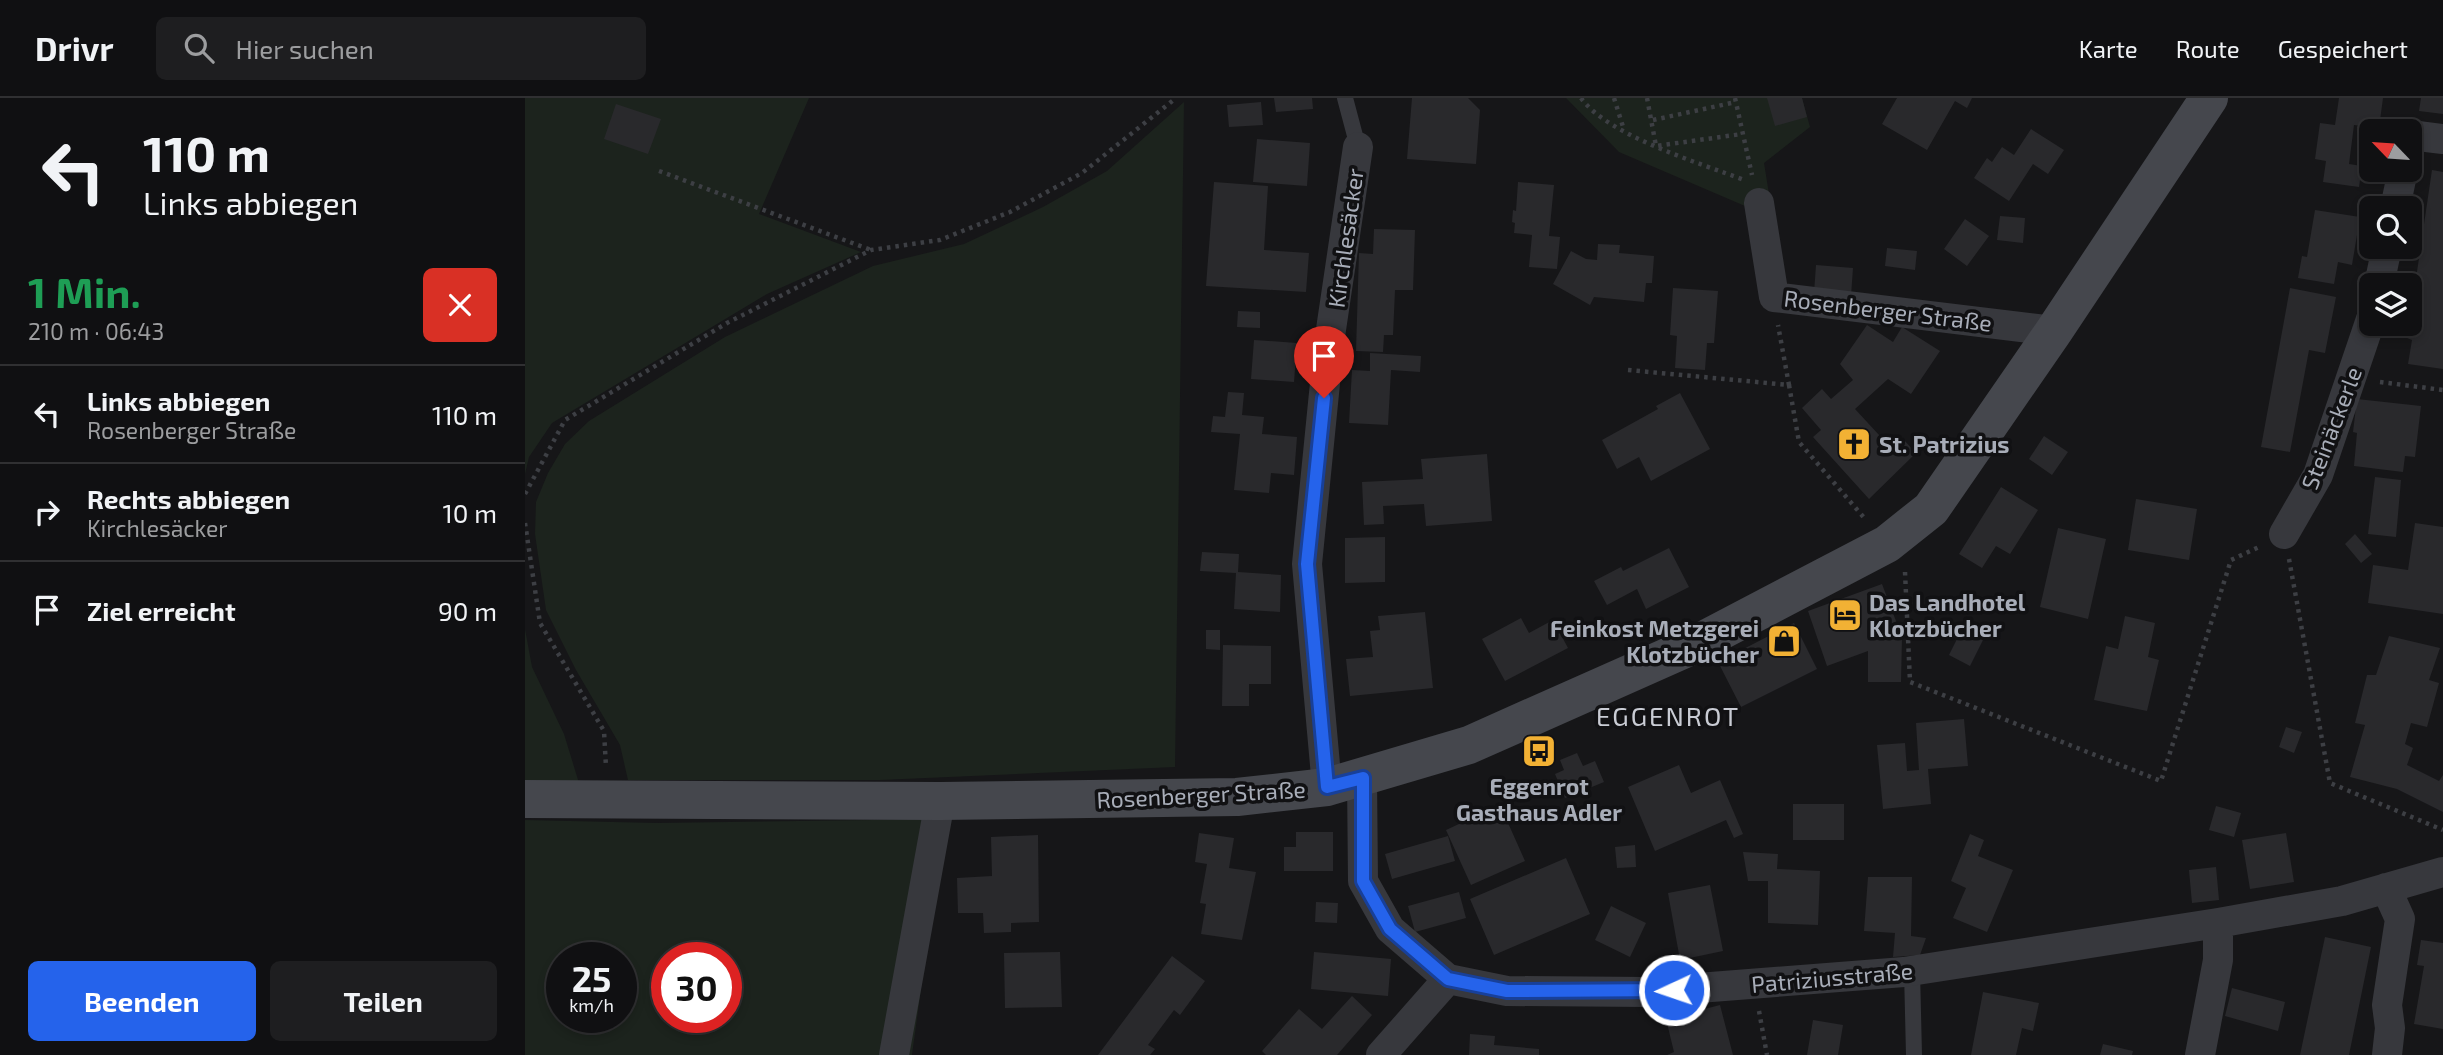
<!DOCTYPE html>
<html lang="de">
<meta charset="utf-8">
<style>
:root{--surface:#101012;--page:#1e1e20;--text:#f1f3f6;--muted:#9c9d9f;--line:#303032;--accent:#2563eb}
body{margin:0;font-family:"Exo 2",sans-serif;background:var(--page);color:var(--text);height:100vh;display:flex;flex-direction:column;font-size:26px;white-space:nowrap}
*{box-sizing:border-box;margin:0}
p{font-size:23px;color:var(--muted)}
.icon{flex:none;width:38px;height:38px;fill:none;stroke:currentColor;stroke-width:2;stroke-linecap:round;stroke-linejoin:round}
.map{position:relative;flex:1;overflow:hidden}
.panel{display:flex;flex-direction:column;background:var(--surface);width:525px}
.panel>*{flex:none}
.top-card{background:#101012;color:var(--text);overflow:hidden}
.needle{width:46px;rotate:295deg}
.tools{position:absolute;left:1834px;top:21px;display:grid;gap:14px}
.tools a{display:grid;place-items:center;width:63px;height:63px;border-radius:10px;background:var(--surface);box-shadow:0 4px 10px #0003,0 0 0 2px var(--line);font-size:35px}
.speed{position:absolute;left:21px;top:844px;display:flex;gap:14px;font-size:35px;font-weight:700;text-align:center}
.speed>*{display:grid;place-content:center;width:91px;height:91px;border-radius:50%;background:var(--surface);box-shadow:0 4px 10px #0003,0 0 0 2px var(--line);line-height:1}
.speed small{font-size:18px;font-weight:400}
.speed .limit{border:10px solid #d22;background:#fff;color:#111}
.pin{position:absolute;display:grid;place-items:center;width:60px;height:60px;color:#fff;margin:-72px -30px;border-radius:50% 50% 50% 0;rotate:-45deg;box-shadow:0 0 7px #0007}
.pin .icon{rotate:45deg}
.me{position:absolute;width:77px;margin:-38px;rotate:267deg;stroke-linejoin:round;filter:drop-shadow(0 0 5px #0008)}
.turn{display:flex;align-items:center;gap:24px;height:147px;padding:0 28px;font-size:32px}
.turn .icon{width:91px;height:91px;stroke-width:2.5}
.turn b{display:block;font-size:49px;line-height:60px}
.round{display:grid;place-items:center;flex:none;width:74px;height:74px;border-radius:10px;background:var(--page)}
.headline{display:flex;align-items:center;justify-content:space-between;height:119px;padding:0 28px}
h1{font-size:42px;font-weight:700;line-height:52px;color:#1e9e55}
.button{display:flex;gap:14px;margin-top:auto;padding:14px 28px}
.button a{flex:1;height:80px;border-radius:10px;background:var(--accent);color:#fff;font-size:28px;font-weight:700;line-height:80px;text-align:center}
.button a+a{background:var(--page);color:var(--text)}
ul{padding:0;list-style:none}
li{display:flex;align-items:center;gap:21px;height:98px;padding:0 28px;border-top:2px solid var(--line)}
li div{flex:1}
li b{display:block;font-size:26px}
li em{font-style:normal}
header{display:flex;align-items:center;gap:42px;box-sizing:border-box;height:98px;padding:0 35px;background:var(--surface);border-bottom:2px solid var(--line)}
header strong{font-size:33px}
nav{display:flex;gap:38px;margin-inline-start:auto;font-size:24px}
.search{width:490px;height:63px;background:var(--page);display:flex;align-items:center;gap:18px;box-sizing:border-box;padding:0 24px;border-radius:10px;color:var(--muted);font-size:26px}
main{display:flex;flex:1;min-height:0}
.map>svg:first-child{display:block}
.green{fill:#1c231d;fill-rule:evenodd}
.building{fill:#29292c}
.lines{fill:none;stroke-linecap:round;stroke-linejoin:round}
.path{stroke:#3d3f44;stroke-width:4.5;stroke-dasharray:3.5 5;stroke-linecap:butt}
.lane{stroke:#37383d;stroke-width:16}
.street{stroke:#37383d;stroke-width:30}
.secondary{stroke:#45474d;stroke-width:38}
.route-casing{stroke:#184099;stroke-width:18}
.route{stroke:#2563eb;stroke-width:12}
.labels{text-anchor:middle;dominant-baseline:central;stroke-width:7;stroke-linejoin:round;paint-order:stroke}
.street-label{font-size:23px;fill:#a8adb8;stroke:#111113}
.poi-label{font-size:23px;font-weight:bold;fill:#a8adb8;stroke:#111113;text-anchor:start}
.quarter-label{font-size:26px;letter-spacing:2px;fill:#c9ccd4;stroke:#111113}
</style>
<header>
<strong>Drivr</strong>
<div class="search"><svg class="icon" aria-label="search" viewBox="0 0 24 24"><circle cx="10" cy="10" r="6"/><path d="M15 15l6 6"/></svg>Hier suchen</div>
<nav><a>Karte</a><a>Route</a><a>Gespeichert</a></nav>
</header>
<main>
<section class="panel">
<div class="top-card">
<div class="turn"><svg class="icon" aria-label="left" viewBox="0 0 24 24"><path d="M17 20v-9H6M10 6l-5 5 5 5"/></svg><div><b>110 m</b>Links abbiegen</div></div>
</div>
<div class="headline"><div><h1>1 Min.</h1><p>210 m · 06:43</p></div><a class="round" style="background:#d93025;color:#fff"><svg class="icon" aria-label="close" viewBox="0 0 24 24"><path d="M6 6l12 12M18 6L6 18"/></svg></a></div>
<ul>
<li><svg class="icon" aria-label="left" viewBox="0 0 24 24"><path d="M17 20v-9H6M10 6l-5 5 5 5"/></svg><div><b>Links abbiegen</b><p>Rosenberger Straße</p></div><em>110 m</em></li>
<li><svg class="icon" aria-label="right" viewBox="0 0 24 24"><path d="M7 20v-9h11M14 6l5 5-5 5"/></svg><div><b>Rechts abbiegen</b><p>Kirchlesäcker</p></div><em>10 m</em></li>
<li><svg class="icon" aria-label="arrive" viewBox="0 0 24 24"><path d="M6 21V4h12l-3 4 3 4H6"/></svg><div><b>Ziel erreicht</b></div><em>90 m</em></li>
</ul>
<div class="button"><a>Beenden</a><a>Teilen</a></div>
</section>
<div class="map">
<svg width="1918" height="957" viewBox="0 0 1918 957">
<rect width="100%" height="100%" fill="#161618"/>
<!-- green -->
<path class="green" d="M0 0H284L234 116 336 154 242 196 27 325 4 359 0 376Z
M1041 0H1277L1285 29 1239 65 1245 102 1220 108 1094 54Z
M659 4 650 669 355 682H103L95 647 51 572 21 512 10 436 11 404 23 375 40 346 64 323 200 239 348 168 439 146 518 109 582 73Z
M0 531 7 569 39 636 54 685 0 682Z
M419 721 387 957H0V722L132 725ZM37 859H96V919H37ZM142 859H201V919H142Z"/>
<!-- building -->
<path class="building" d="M749 0H787L788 11 751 14Z
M887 0H943L955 12 951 66 882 61Z
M1242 0H1277L1282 19 1250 28Z
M1372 0H1447L1442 10 1430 3 1402 52 1357 26Z
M1814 0H1858L1854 30 1829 27 1824 66 1837 68 1834 89 1798 84 1801 63 1790 61 1795 25 1810 27Z
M1896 0H1918V16L1894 13Z
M736 4 738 27 704 29 702 7Z
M91 6 136 21 123 56 79 41Z
M1506 31 1539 52 1523 76 1508 66 1484 103 1449 80 1462 60 1467 64 1477 49 1489 57Z
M732 41 785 45 782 88 728 84Z
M1907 72 1918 74V271L1883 266 1887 242 1882 240 1883 226 1885 222H1889L1893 195 1889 194Z
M689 84 743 88 739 152 784 155 781 194 681 188Z
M993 84 1029 87 1024 138 1035 139 1032 171 1004 169 1007 137 989 135 990 125 987 124 988 112 991 113Z
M1790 112 1835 119 1827 167 1813 164 1809 186 1773 180 1777 158 1782 159Z
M1475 118 1500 120 1498 145 1472 142Z
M1440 121 1464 138 1442 168 1419 151Z
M849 131 890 132 888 192H870L868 237H859L858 254 831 253 834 155 848 156Z
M1073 146 1095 147 1094 155 1129 158 1127 185H1121L1119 204 1069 199 1065 207 1028 186 1046 153 1061 161 1072 162Z
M1362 150 1392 153 1390 172 1360 168Z
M1291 167 1328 170 1326 198 1289 195Z
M1148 190 1193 193 1189 245H1182L1180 272 1150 270 1152 238 1145 237Z
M1765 190 1811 199 1800 255 1784 252 1765 354 1736 349Z
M713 213 735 214V230L712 229Z
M1342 227 1368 244 1377 229 1415 253 1386 296 1363 281 1330 311 1367 351 1378 341 1391 355 1344 401 1288 339 1296 332 1277 310 1297 291 1306 301 1328 282 1315 266Z
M729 242 772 245 769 284 726 281Z
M845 255 896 258 895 274 866 272 863 327 824 325 827 272 845 273Z
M703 294 719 295 717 317 739 319 737 336 772 339 769 377 746 375 744 395 709 392 715 336 686 334 688 318 700 319Z
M1155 295 1185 351 1126 383 1114 359 1092 371 1077 342 1133 311 1131 308Z
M1832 301 1896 308 1890 359 1880 358 1878 374 1829 368 1832 335 1828 334Z
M1519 338 1543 354 1527 377 1504 361Z
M962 356 967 423 901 428 899 406 858 408 859 426 839 427 837 384 898 381 896 361Z
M1850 379 1876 382 1871 439 1843 436Z
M1476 389 1513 412 1485 456 1471 448 1457 470 1434 456Z
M1611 401 1672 411 1664 462 1603 452Z
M1890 425 1918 429V516L1843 505 1848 467 1883 472Z
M1533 430 1581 441 1563 521 1515 509Z
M1830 436 1847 456 1836 465 1820 446Z
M860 439V484L820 485V440Z
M1144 450 1164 489 1121 511 1112 491 1082 507 1069 483 1096 469 1098 473Z
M677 454 714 456 713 474 756 477 755 514 709 511 711 475 675 473Z
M1357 486 1377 539 1376 584H1343V553L1302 568 1283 513Z
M900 514 908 590 825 598 821 561 848 559 845 533 855 532 853 518Z
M1600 518 1630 525 1623 559 1634 562 1622 613 1569 602 1581 548 1593 551Z
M996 520 1004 535 1028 522 1043 550 980 583 957 541Z
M1269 525 1292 571 1216 609 1193 564Z
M1440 525 1461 536 1445 568 1424 557Z
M681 532H695V552L681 551Z
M1864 538 1915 550 1904 582 1914 585 1902 629 1886 625 1880 646 1888 650 1882 667 1914 683 1918 677V714L1872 691 1825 679 1840 627 1830 625 1842 577H1851Z
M698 547 746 548V586H724V608H697Z
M1439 621 1443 668 1403 671 1406 706 1358 711 1352 647 1380 645 1382 673 1394 672 1391 625Z
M1761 629 1777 634 1769 655 1754 649Z
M1052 655 1058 668 1070 663 1079 684 1040 700 1030 676 1039 672 1035 662Z
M1154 667 1166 695 1195 682 1218 736 1209 740 1201 722 1130 753 1103 689Z
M1268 706H1319V742H1268Z
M975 707 1000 763 946 787 921 732Z
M1691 708 1716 715 1709 739 1684 732Z
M771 734H808V773H759V749H771Z
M674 735 709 740 704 770 731 774 717 842 676 836 681 806 675 805 682 766 670 764Z
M1761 735 1769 784 1725 791 1717 742Z
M1445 736 1459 742 1453 758 1488 772 1462 834 1428 820 1441 790 1426 783Z
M513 737 514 824 486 825V834L459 835 458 815H433L432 780 467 778 466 739Z
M923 738 930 763 867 781 860 756Z
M1110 747 1111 769 1092 770 1090 749Z
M1218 754 1253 756 1252 771 1295 773 1293 827 1243 825V783H1223Z
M1041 760 1065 816 969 857 945 801Z
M1691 769 1694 802 1667 805 1664 772Z
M1343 779H1387L1386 838 1401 840 1395 857 1368 859 1370 835 1339 833Z
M1185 787 1198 853 1155 862 1143 795Z
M934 794 941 820 890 834 883 808Z
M791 804 813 805 812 825 790 824Z
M1086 808 1121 825 1105 859 1070 842Z
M1800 839 1846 849 1824 957H1775Z
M1896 842 1918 845V931L1889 926 1899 868 1892 867Z
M535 854 537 909 480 910 479 855Z
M789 854 866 861 863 898 786 891Z
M647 858 680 883 655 917 649 912 623 947 630 951 625 957H573Z
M1707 890 1760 904 1753 933 1700 918Z
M1458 894 1514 905 1508 933 1497 930 1491 957H1446Z
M827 898 847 917 812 957H741L737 953 774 911 797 931Z
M1195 907 1208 957H1142L1149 954 1141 921Z
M1288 922 1318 927 1313 957H1282Z
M945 936 970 938 969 947 1014 951V957H944Z
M1578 946 1608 953 1607 957H1575Z"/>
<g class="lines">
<!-- path -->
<path class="path" d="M1056 0C1083 38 1175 65 1219 82
M1089 0 1099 32
M1122 0 1131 48 1217 36
M1210 0 1227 77
M1128 22 1211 4
M134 73 346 152
M1103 272 1264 287 1253 227
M1855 284 1918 292
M1264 287 1274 344 1341 422
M0 396 40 322 202 225 346 152 415 142 485 114 557 75 651 0
M0 425 15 525 79 633 81 669
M1764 461 1805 685 1918 732
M1380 474 1385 584 1636 683 1706 462 1734 449
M1234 913 1242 957"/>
<!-- lane -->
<path class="lane" d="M820 0 833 49
M1387 873 1389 957"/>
<!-- street -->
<path class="street" d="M1885 37 1918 41
M1234 105 1249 199 1529 233
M1870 110 1878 72
M1854 187 1862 149
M1759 436 1793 377 1846 221
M837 680 838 783 865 831 923 881 982 893 1122 894 1379 874 1693 825 1817 803 1918 774
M802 689 782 466 804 245 833 49
M1861 790 1875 821 1862 907 1865 930 1862 957
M369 957 415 703
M856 957 923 881
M1675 957 1693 862V825"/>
<!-- secondary -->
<path class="secondary" d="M0 701 415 703 712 699 802 689 944 647 1169 547 1362 446 1406 411 1529 233 1684 0"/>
</g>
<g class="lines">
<!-- route casing -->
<g class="route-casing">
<path id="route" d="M799 300 782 466 802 689 838 680V783L865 831 923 881 982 893 1149 892"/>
</g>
<!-- route -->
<use href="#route" class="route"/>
</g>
<!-- icons -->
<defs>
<g id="church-square" transform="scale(1.75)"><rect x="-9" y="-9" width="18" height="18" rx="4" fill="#f2b134" stroke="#111113"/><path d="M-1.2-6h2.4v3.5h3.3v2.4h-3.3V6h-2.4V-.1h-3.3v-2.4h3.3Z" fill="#111"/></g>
<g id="hotel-square" transform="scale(1.75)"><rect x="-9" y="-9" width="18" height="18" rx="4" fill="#f2b134" stroke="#111113"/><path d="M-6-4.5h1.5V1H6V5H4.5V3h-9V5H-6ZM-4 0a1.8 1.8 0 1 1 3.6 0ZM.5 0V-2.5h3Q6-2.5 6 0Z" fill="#111"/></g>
<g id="shop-square" transform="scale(1.75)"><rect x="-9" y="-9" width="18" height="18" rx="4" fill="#f2b134" stroke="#111113"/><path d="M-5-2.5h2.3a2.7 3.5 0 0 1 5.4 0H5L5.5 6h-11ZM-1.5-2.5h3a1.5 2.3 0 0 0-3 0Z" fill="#111"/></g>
<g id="bus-square" transform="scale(1.75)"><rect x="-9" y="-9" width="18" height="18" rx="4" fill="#f2b134" stroke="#111113"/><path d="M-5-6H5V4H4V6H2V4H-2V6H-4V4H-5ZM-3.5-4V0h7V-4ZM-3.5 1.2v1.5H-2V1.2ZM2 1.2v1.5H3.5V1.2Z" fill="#111"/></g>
</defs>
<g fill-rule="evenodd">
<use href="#church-square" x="1329" y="346"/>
<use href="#hotel-square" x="1320" y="517"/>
<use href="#shop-square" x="1259" y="543"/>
<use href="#bus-square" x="1014" y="653"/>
</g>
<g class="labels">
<!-- street labels -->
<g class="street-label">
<text transform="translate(820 140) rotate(-82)">Kirchlesäcker</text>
<text transform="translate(1363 212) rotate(7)">Rosenberger Straße</text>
<text transform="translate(1806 330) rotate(-69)">Steinäckerle</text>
<text transform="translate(676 696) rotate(-3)">Rosenberger Straße</text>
<text transform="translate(1307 879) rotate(-5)">Patriziusstraße</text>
</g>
<!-- poi labels -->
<g class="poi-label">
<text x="1354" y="346">St. Patrizius</text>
<text x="1344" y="504">Das Landhotel<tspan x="1344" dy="26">Klotzbücher</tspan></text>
<text x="1234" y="530" text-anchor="end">Feinkost Metzgerei<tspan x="1234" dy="26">Klotzbücher</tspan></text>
<text x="1014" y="688" text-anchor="middle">Eggenrot<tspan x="1014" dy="26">Gasthaus Adler</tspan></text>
</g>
<!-- quarter labels -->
<g class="quarter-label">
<text x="1143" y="617">EGGENROT</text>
</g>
</g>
</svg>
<div class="tools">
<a><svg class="needle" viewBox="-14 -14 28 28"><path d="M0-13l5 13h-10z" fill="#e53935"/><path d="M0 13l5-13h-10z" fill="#9c9d9f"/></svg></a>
<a><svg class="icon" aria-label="search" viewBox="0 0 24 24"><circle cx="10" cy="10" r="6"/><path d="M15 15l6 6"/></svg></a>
<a><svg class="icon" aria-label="layers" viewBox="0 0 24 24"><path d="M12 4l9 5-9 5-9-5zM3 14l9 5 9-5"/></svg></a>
</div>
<div class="speed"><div>25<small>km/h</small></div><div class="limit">30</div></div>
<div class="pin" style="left:799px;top:300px;background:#d93025"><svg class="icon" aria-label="arrive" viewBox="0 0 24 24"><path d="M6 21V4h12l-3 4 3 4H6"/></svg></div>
<svg class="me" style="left:1149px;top:892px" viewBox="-20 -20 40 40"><circle r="17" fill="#2563eb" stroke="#fff" stroke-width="3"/><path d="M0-11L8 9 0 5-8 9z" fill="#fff"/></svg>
</div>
</main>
